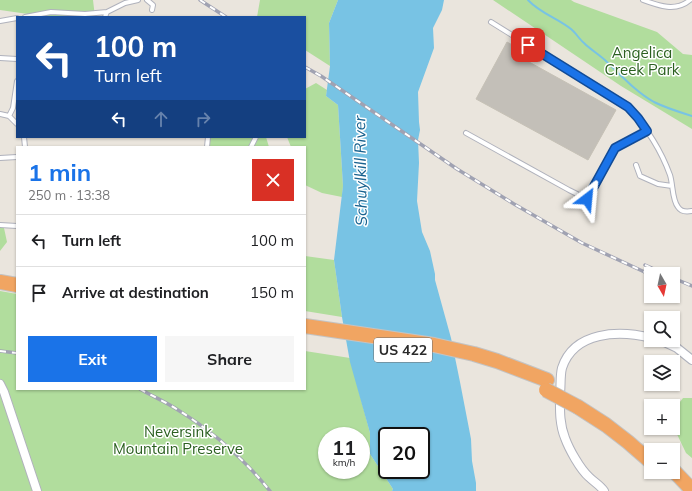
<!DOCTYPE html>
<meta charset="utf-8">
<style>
:root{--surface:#fff;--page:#f6f6f6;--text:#202124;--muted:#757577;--line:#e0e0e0;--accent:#1a73e8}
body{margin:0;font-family:Mulish,sans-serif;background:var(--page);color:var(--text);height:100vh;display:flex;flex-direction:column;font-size:15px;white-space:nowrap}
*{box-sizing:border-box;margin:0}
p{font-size:13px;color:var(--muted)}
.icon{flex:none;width:22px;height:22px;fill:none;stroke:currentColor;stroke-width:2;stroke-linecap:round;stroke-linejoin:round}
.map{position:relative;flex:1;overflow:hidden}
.drawer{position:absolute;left:16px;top:146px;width:290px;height:244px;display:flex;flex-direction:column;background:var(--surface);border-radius:0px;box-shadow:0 1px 3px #0004}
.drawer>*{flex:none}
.top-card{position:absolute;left:16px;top:16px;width:290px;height:122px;border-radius:0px;box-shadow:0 1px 3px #0004;background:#1a4fa0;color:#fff;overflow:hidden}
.needle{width:26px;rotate:171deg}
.controls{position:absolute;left:644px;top:267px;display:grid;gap:8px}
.controls a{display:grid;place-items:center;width:36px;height:36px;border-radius:0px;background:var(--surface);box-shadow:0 1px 3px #0004;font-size:20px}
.speed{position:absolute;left:318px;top:427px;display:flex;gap:8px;font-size:20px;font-weight:700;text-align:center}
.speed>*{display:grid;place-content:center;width:52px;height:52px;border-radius:50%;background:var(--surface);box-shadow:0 1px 3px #0004;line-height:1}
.speed small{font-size:10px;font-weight:400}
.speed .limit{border:2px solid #111;border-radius:6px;background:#fff;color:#111}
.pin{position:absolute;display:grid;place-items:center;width:34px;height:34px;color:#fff;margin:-17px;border-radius:8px;box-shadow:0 2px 6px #0006}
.me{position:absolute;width:44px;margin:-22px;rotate:29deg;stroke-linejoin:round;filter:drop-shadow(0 0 3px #0008)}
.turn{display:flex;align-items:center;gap:14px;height:84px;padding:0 12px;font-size:18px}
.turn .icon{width:52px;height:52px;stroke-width:2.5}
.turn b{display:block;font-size:28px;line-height:34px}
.lanes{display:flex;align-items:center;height:38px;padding:0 12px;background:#0003;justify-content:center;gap:20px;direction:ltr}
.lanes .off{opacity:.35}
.round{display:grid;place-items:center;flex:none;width:42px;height:42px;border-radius:0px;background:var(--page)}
.summary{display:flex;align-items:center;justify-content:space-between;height:68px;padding:0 12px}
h1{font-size:24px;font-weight:700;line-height:30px;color:var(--accent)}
.action{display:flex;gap:8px;margin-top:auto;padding:8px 12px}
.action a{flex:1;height:46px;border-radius:0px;background:var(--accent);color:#fff;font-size:16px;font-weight:700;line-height:46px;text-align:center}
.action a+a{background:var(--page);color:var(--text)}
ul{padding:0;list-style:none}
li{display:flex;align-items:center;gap:12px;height:52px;padding:0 12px;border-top:1px solid var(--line)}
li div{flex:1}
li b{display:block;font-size:15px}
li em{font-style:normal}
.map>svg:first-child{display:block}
.green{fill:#b1dd9d;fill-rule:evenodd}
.water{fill:#78c3e4;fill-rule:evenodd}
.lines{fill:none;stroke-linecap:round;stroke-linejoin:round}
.stream{stroke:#78c3e4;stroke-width:2}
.building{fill:#c3bfb8;stroke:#c6c1b6}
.lane-casing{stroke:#b0b2bc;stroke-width:6}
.street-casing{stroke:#b0b2bc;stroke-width:10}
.highway-casing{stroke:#c3c3c3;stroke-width:16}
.lane{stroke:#fff;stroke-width:4}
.street{stroke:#fff;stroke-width:8}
.highway{stroke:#f1a562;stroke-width:14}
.rail-casing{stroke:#a0a2b2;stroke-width:3.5}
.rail{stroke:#fff;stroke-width:2;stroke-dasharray:6;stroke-linecap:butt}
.highway-bridge-casing{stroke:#c3c3c3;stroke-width:16;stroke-linecap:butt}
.highway-bridge{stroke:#f1a562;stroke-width:14}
.route-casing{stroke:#114b97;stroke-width:10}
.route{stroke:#1a73e8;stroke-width:7}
.labels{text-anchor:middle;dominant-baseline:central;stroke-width:3;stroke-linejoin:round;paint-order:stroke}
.shield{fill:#fff;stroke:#6a6a6a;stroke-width:1}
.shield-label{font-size:14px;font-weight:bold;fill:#2a2a2a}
.park-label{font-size:15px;fill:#2b6020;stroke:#fff}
.water-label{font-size:16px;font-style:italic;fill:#18628f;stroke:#fff}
</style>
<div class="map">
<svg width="692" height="491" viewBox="0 0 692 491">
<rect width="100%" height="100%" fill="#eae5dd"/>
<!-- green -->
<path class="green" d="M0 0H93L95 17H49L0 10Z
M260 0H338L329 23 330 66 305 50V17H257Z
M493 0H571L574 2 657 32 683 54 692 55V129L621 86Z
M316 83 327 90 326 96 338 105 343 186 342 197 322 193 305 185V147H291L287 137H305V89Z
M209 137H266L269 147H208Z
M0 227 4 228 7 242 0 251Z
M305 256 334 260 342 317 305 311Z
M0 291 17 294V389H305V351L350 358 370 433V454L393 489 392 491H0ZM327 436H361V470H327Z
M683 398H692V458L686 453 674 428 676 407Z"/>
<!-- water -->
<path class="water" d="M338 0H444L442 10 433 28 434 48 418 92 419 122 420 130 418 140 419 163 417 201 422 232 430 251 435 274V280L451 338 460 382 471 439 472 461 476 483V491H392L393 489 370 454V433L350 362 342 317 334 260 343 186 338 105 326 96 330 66 329 23ZM387 436H421V470H387Z"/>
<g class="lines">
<!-- stream -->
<path class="stream" d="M528 0C540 13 557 18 571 29 576 33 579 39 584 43 591 50 600 55 607 62 622 76 636 92 654 102 666 108 679 112 692 116"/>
</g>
<!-- building -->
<path class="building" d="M507 42 523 51 520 57 616 110 588 160 476 99Z"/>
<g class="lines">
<!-- lane casing -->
<g class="lane-casing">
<path id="lane" d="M147 0 153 5 152 10
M643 0C659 6 676 12 690 0
M25 17 51 12 85 14 107 12
M105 17 107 12 125 3 138 0
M0 21 17 18
M491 22 628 107C646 127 661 150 670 175 673 184 672 200 678 207 681 212 687 212 692 211
M0 58 17 59
M0 114 9 116 13 108 17 81
M9 116 17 124
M466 133 569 190 587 199 615 148 647 131
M24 137 25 147
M207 147 208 137
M251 147 256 137
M0 158 17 157
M636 165 640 176 658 184 672 186
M0 225 17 226"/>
</g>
<!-- street casing -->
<g class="street-casing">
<path id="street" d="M660 340 677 348 692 360
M0 384 4 392 37 491
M604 491C600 485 594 482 589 477 580 469 569 449 565 438 559 423 560 408 560 393 561 385 560 376 562 368 574 331 619 330 651 338"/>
</g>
<!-- highway casing -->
<g class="highway-casing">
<path id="highway" d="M0 282 17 285
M305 326 434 345 474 354 497 361 547 380
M578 407 606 425 628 442 651 462
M673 470 692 490"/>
</g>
<!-- lane -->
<use href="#lane" class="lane"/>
<!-- street -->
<use href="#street" class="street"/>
<!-- highway -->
<use href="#highway" class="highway"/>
<!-- rail casing -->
<g class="rail-casing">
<path id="rail" d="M200 0 226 17
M305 67 321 76 457 169 514 204 582 243 651 275
M645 265 665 274
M673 278 692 286
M0 351 17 353
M140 389C152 396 166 402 178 410 212 431 245 460 270 491"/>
</g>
<!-- rail -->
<use href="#rail" class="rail"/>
<!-- highway-bridge casing -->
<g class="highway-bridge-casing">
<path id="highway-bridge" d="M546 390 578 407"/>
</g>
<!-- highway-bridge -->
<use href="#highway-bridge" class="highway-bridge"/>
</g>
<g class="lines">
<!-- route casing -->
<g class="route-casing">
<path id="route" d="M528 45 628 107 638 118 647 131 615 148 587 199"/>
</g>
<!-- route -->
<use href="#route" class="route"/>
</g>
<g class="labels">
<!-- shield labels -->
<rect class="shield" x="374" y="338" width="58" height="24" rx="3"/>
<g class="shield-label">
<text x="403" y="350">US 422</text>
</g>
<!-- park labels -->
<g class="park-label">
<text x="642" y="52">Angelica<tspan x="642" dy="17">Creek Park</tspan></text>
<text x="178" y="431">Neversink<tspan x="178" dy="17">Mountain Preserve</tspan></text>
</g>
<!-- water labels -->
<g class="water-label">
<text transform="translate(360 171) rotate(-91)">Schuylkill River</text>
</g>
</g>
</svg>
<div class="controls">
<a><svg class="needle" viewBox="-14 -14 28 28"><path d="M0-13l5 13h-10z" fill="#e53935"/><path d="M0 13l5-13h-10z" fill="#757577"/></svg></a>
<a><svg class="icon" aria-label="search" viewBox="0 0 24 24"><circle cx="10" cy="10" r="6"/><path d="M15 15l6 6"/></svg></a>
<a><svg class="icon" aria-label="layers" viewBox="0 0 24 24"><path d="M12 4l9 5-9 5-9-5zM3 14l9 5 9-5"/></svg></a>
<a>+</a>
<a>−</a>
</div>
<div class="speed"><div>11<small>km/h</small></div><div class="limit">20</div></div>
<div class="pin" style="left:528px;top:45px;background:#d93025"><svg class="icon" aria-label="arrive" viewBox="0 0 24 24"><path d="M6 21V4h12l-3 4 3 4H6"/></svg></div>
<svg class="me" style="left:587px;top:199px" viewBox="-20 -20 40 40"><path d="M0-17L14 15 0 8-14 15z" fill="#1a73e8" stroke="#fff" stroke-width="4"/></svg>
<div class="top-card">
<div class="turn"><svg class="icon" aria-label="left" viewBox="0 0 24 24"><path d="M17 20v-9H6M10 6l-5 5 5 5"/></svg><div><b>100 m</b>Turn left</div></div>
<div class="lanes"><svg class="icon" aria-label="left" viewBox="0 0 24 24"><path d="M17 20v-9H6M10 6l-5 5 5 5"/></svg><svg class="icon off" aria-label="ahead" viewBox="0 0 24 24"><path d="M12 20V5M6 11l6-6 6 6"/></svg><svg class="icon off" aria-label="right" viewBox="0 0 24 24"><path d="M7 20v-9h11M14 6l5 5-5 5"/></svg></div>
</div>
<section class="drawer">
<div class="summary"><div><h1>1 min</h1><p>250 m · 13:38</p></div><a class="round" style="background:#d93025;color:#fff"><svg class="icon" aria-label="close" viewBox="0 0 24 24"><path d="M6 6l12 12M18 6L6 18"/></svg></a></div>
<ul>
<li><svg class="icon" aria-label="left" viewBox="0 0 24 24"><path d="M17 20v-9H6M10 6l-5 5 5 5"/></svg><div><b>Turn left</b></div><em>100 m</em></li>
<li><svg class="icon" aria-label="arrive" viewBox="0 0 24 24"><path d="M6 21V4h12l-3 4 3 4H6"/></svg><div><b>Arrive at destination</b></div><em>150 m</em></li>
</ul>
<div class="action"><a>Exit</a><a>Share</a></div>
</section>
</div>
